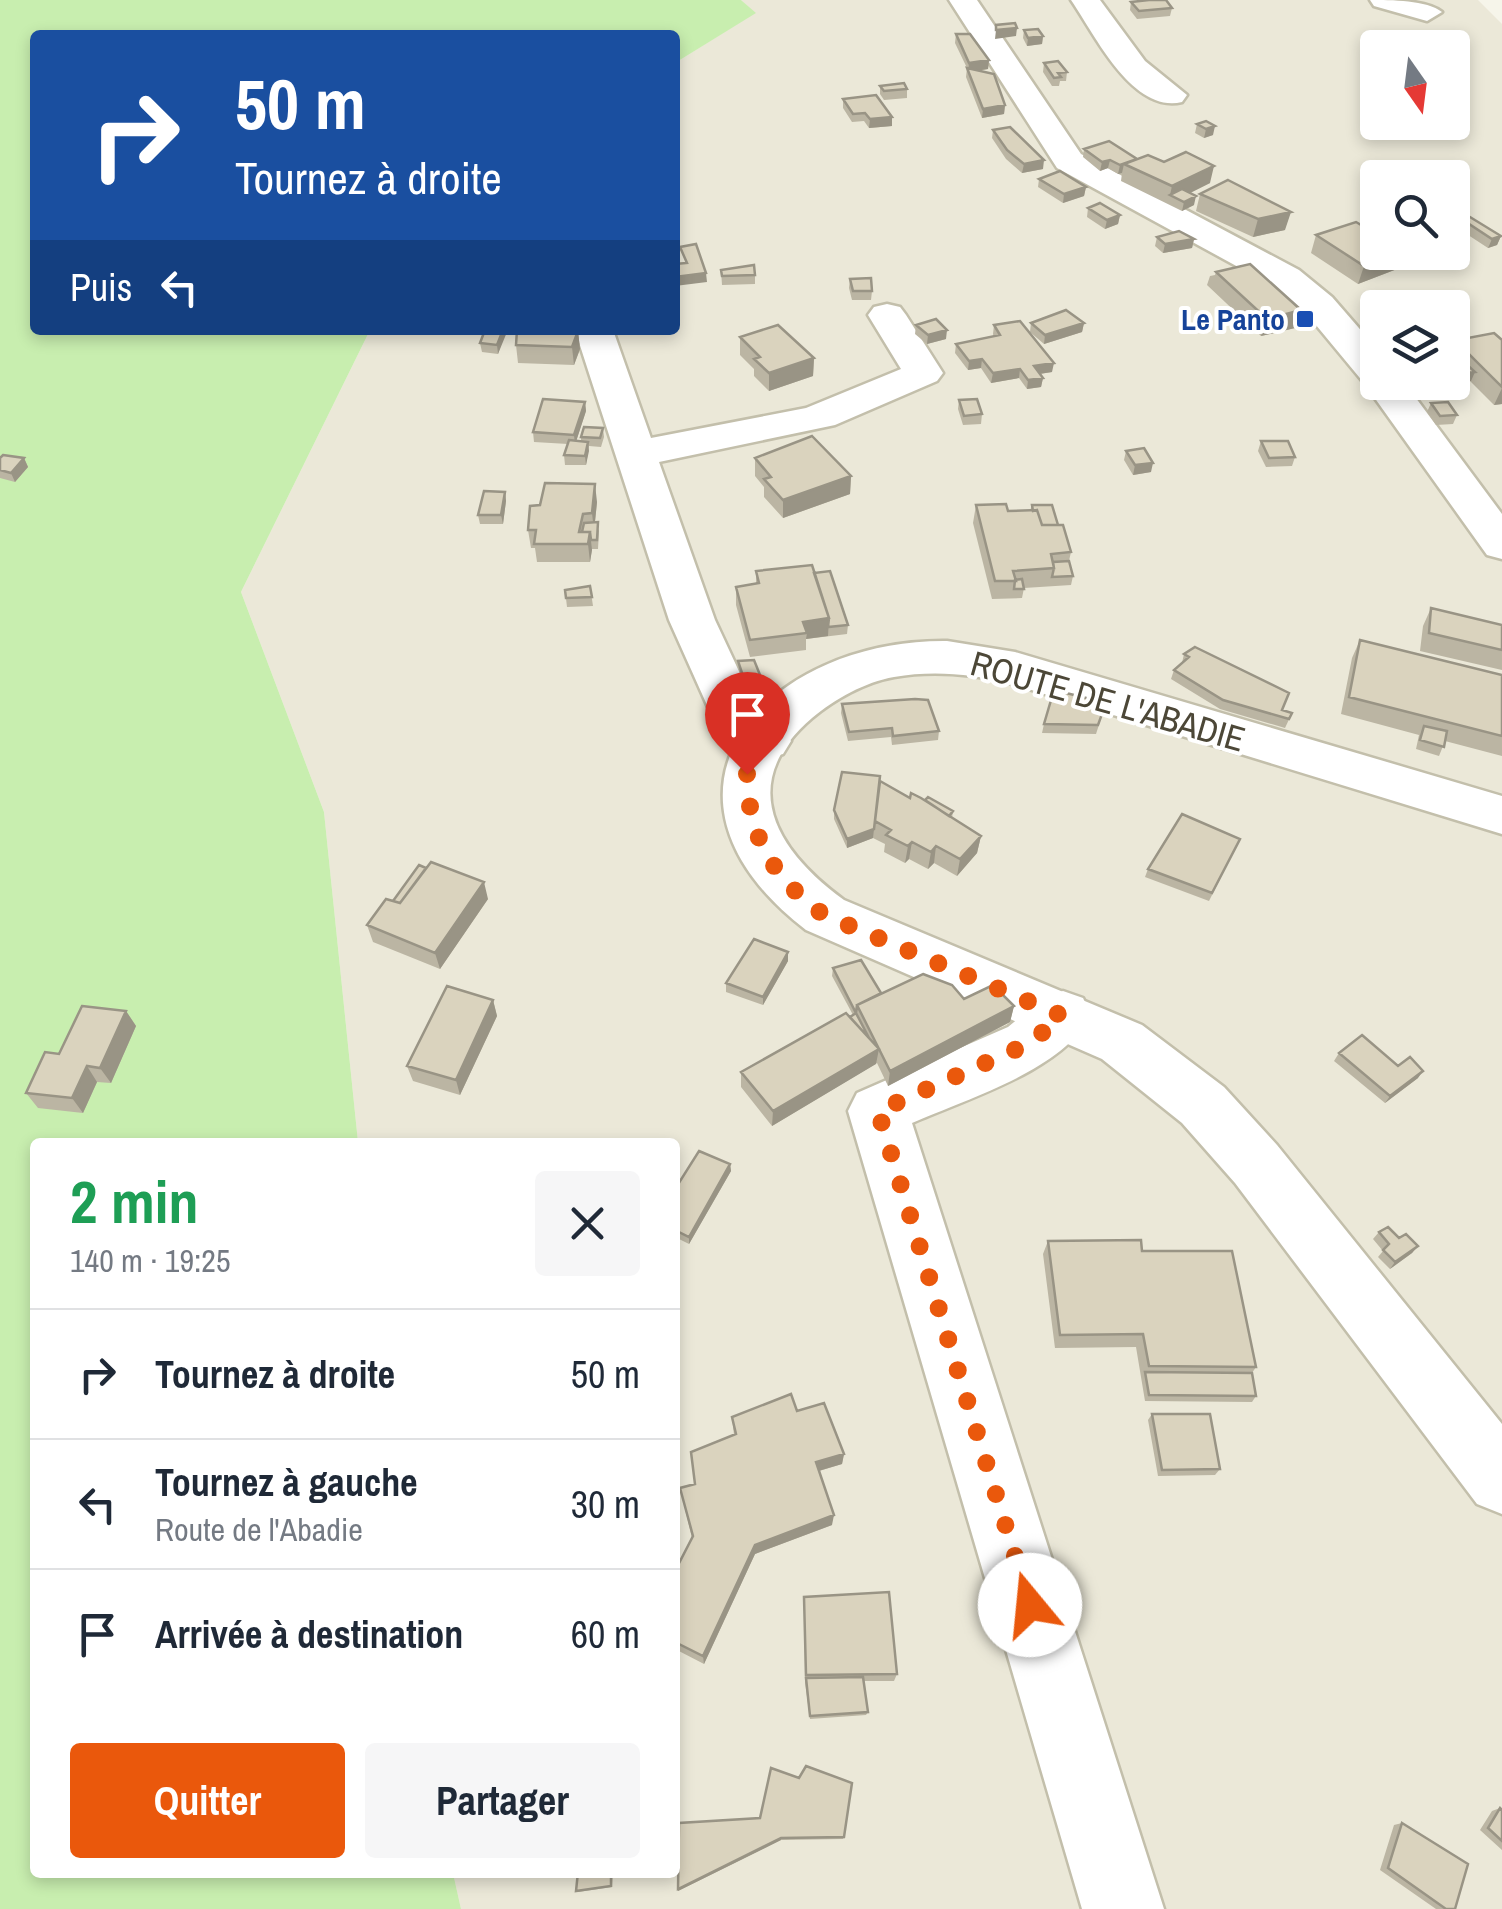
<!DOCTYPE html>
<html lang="fr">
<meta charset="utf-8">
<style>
:root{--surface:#fff;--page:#f6f6f7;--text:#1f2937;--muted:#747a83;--line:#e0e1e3;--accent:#ea580c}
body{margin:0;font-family:"Archivo Narrow",sans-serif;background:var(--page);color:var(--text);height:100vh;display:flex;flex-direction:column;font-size:38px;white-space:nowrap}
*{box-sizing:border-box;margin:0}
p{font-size:32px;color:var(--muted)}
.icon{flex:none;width:55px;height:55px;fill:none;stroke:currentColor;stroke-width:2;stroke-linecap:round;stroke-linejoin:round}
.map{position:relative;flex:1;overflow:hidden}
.side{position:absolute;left:30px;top:1138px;width:650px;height:740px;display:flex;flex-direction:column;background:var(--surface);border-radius:10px;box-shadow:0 5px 15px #0003}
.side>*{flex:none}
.hud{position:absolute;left:30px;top:30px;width:650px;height:305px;border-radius:10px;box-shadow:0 5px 15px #0003;background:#1a4fa0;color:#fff;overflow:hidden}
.needle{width:65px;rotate:166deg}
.buttons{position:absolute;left:1360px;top:30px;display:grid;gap:20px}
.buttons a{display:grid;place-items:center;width:110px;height:110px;border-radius:10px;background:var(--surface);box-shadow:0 5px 15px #0003;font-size:50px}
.pin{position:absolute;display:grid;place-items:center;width:85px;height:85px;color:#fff;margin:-102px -42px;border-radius:50% 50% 50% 0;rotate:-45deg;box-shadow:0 0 10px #0007}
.pin .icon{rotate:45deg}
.me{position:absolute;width:110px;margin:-55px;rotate:343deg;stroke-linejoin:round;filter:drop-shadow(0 0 8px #0008)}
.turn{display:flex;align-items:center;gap:35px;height:210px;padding:0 40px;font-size:45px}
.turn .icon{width:130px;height:130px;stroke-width:2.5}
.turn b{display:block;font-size:70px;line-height:85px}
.then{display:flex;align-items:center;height:95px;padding:0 40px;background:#0003;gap:20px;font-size:38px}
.round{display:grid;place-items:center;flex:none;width:105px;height:105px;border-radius:10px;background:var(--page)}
.overview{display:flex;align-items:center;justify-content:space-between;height:170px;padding:0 40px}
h1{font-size:60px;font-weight:800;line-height:75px;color:#1e9e55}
.button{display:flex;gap:20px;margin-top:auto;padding:20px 40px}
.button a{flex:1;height:115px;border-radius:10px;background:var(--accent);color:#fff;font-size:40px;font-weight:800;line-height:115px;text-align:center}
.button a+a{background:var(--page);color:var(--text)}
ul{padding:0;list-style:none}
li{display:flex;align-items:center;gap:30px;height:130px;padding:0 40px;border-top:2px solid var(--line)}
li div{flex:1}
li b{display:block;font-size:38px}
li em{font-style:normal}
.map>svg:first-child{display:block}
.residential{fill:#ebe8d8;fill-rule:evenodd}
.green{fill:#c8eeaf}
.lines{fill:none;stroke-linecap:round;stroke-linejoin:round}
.minor-casing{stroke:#c3bfab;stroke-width:5}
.tertiary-casing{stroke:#c3bfab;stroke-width:5}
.minor{fill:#fff;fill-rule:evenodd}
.tertiary{fill:#fff;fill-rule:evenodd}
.wall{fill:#bbb5a3}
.shaded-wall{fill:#999485}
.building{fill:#dad3be;stroke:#999485;stroke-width:2.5}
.route{stroke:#ea580c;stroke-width:18;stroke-dasharray:0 32.4}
.transit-dot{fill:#1a4fb4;stroke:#fff;stroke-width:4}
.labels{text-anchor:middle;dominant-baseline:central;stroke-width:8;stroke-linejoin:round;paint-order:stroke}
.far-transit-label{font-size:30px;font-weight:bold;fill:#164399;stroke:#fff;text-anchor:end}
.street-label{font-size:35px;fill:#4c4737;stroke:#fff}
</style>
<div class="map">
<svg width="1502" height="1909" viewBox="0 0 1502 1909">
<rect width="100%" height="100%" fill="#f6f5ea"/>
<!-- residential -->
<path class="residential" d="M741 0H1478L1502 24V1909H461L453 1873 675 1872V1142H358L324 812 241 592 370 330H675V63L755 13ZM1378 48H1452V122H1378ZM1378 178H1452V252H1378ZM1378 308H1452V382H1378Z"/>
<!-- green -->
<path class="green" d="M0 0H741L756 13 675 63V35H35V330H370L241 592 324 812 358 1142H35V1872L453 1873 461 1909H0Z"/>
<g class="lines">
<!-- minor casing -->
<g class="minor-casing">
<path id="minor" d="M1071 0H1100L1145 61 1187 95 1182 102C1132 114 1094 33 1071 0Z
M1370 0C1391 0 1427 0 1442 12L1427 21 1374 6Z
M887 304 900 307 906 315 943 373 937 381 835 425 659 462 715 620 758 712 783 728 791 741 783 754C756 762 729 748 715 723L669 620 575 330H613L651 438 806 408 901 369 868 315 874 307Z
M1063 991 1083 998 1091 1015C1064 1070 966 1099 912 1123L1164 1909H1082L848 1111 857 1093 1008 1027 1043 998Z"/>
</g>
<!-- tertiary casing -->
<g class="tertiary-casing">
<path id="tertiary" d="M949 0H977L1081 154 1299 270 1332 297 1378 350V382H1404L1502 514V559L1487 555 1364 383 1306 313 1273 286 1057 168Z
M947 641 1015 652 1502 796V834L1009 683C972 674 933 670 894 677 865 682 835 699 812 718 735 784 776 850 844 900L1142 1025 1224 1087 1277 1145 1502 1424V1514L1477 1504 1235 1183 1182 1123 1102 1059 806 930C627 792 766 639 947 641Z"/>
</g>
<!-- minor -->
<use href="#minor" class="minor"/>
<!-- tertiary -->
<use href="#tertiary" class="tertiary"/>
</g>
<!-- wall -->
<path class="wall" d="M1131 2 1172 8 1170 16 1137 19 1130 10Z
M1024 30 1043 36 1042 44 1027 46 1023 38Z
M956 34 989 60 988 69 977 71 1005 105 1004 114 982 118 966 77 967 68 955 43Z
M1044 63 1067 72 1066 81H1060L1059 86H1052L1043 72Z
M880 86 907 89V98L884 100 880 94Z
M843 99 892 126 869 128 864 121 852 122 843 108Z
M1206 121 1213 135 1204 138 1195 133 1197 124Z
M993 130 1043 169 1022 173 1006 159 992 138Z
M1084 149 1137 159 1210 183 1190 193 1194 205 1182 211 1121 181 1122 173 1118 174 1108 168 1100 171 1083 157Z
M1039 179 1086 187 1084 196 1063 203 1038 187Z
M1200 194 1285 230 1253 237 1196 211Z
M1452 206 1501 236 1497 245 1488 248 1462 231 1452 230Z
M1088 208 1120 215 1118 224 1105 229 1087 217Z
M1316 235 1378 252H1403L1397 269 1358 284 1311 253Z
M1157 237 1194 239 1192 248 1163 253 1155 246Z
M721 270 755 275V284L722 285Z
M1216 272 1301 310 1295 328 1261 336 1207 285 1210 276 1215 275Z
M850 279 872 291 871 300H852L849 288Z
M1031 323H1084L1082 332 1044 344 1030 332Z
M916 325 946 339 927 344 915 334Z
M994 325 1052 372 1040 374 1043 378 1041 387 1027 389 1019 378 991 383 981 368 968 370 955 353 956 344 994 337 993 334Z
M485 330H506L498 354 482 352 480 343Z
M517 330 578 331 580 349 574 365 518 363 516 345Z
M740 337 814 358 813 376 769 391 754 376V369L740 355Z
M1452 338 1454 340H1502V404L1494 405 1470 381 1461 383 1452 374Z
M959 400 982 414 981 424 963 425 958 409Z
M585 402 586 411 576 441H581V437L603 428 604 437 601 447 589 446 586 465H565L564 455 568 444 534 442 533 432Z
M1431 403 1457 415 1453 424 1436 425 1427 412Z
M1261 441 1295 457 1292 466 1266 467 1258 451Z
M1126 451 1151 472 1133 475 1124 460Z
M0 458H24L28 467 15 482 0 478Z
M755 458 851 476 850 494 783 518 764 497V487L755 476Z
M505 492 506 501 503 524H480L478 515Z
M597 502 595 522 599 531 598 549H592L590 562H537L535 548H531L528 530Z
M976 505 1008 511H1030L1032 505 1058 525 1071 552 1069 561 1073 576 1071 585 1024 588 1022 598 992 599 973 523Z
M756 571 814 573 848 625 847 634 806 639V650L750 657 736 605V587L756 584Z
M590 586 593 606 567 607 565 590Z
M1431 608 1502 625V670L1420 651 1423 626Z
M1360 640 1502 675V756L1445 741 1439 756 1416 749 1419 735 1341 714 1352 658Z
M1184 654 1282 710 1292 713 1285 728 1220 709 1171 679 1174 670 1182 663Z
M738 661 762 680V689L745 691 739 670Z
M1106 703 1096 734 1042 733 1044 724Z
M842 704 939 731 938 740 892 745 891 737 848 741 841 713Z
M880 781 910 798 925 800 953 811 952 818 981 836 977 853 957 876 934 863 928 869 909 859 905 863 884 852 885 844 873 838 874 834 873 838 847 848 834 819V810Z
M1236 847 1209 901 1145 877 1148 869Z
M488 899 440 969 373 942 367 925 393 901Z
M788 952V961L763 1005 726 992V983Z
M833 968 881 993 964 999 1014 1006 1010 1022 888 1086 877 1063 772 1126 741 1087V1072L853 1015 832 976Z
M493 1000 497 1016 460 1095 413 1081 407 1066Z
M126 1011 136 1026 111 1083 97 1082 83 1113 38 1108 26 1093 59 1054Z
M1339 1053 1418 1078 1385 1103 1334 1061Z
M730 1164 731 1171 689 1244 675 1237V1189Z
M1379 1232 1399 1238 1418 1246 1412 1253 1390 1269 1378 1257 1383 1251 1373 1239Z
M1048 1241 1142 1251 1256 1367 1252 1373 1256 1396 1252 1402 1145 1401 1136 1347 1055 1348 1043 1254Z
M797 1411 844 1454 842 1464 819 1471 832 1525 755 1554 704 1664 675 1649V1571L692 1538 680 1488 695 1484 734 1435 732 1417Z
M1152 1414 1220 1469 1215 1475 1158 1476 1148 1420Z
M804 1597 897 1674 894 1681H864L868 1712 866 1715 810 1719 805 1682Z
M1500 1808 1502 1810V1850L1480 1830 1492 1811Z
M679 1823 844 1837 843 1839 781 1840 678 1891Z
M1402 1823 1455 1909H1436L1380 1870 1394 1825Z
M578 1872H613L612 1887 578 1892 576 1891Z"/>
<!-- shaded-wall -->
<path class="shaded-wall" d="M1017 28 1016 36 995 39 996 30Z
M1043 36 1042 44 1027 46 1028 38Z
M989 60 988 69 968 72 969 63Z
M1005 105 1004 114 982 118 983 109Z
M892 117V126L869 128 870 119Z
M1215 126 1213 135 1204 138 1206 129Z
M1044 160 1043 169 1022 173 1024 164Z
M1110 160 1108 168 1100 171 1102 162Z
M1124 164 1122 173 1118 174 1120 165Z
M1214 166 1210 183 1178 199 1170 195 1172 186Z
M1086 187 1084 196 1063 203 1064 194Z
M1196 196 1194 205 1182 211 1184 202Z
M1291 212 1285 230 1253 237 1258 219Z
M1120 215 1118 224 1105 229 1107 220Z
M1501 236 1497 245 1488 248 1492 239Z
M1194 239 1192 248 1163 253 1165 244Z
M1401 252H1403L1397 269 1358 284 1364 266Z
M706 273 707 282 675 286V277Z
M1301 310 1295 328 1261 336 1267 319Z
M1084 323 1082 332 1044 344 1045 335Z
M503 330H506L507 332 498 354 497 345Z
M947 330 946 339 927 344 928 335Z
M578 331 580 349 574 365 572 347Z
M1469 354 1462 370 1458 367 1464 355Z
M814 358 813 376 769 391V373Z
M982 359 981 368 968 370 969 361Z
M1054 363 1052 372 1032 375 1034 366Z
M1020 369 1019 378 991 383 993 373Z
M1475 372 1471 381 1461 383 1465 373Z
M1043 378 1041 387 1027 389 1028 380Z
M1502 388V404L1494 405Z
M585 402 586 411 575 445 574 435Z
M588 442 589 451 586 465 585 456Z
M24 458 28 467 15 482 11 473Z
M1153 463 1151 472 1133 475 1135 465Z
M851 476 850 494 783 518V500Z
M595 484 597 502 594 531 592 513Z
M505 492 506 501 503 524 501 515Z
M590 532 592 550 590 562 588 544Z
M829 618 828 636 806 639 807 633 803 622Z
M874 829 873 838 847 848V839Z
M981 836 977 853 957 876 960 859Z
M912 842 909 859 905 863 908 846Z
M936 846 934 863 928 869 931 852Z
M484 882 488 899 440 969 435 953Z
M788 952V961L763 1005V997Z
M493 1000 497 1016 460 1095 456 1080Z
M1014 1006 1010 1022 888 1086 890 1071Z
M126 1011 136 1026 111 1083 100 1068Z
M879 1049 876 1064 772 1126 773 1111Z
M87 1066 97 1082 83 1113 72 1098Z
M1423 1071 1418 1078 1385 1103 1390 1096Z
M730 1164 731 1171 689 1244V1237Z
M1418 1246 1412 1253 1390 1269 1395 1262Z
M844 1454 842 1464 815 1472 816 1462Z
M834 1515 832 1525 755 1554 704 1664 703 1656 755 1545Z
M781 1838V1840L678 1891V1889Z"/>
<!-- building -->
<path class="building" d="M1149 0H1166L1172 8 1139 11 1131 2Z
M1015 23 1017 28 996 30V25Z
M1038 29 1043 36 1028 38 1024 30Z
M956 34H970L989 60 969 63Z
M1058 61 1067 72 1058 73 1061 77 1054 78 1044 63Z
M967 68 994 74 1005 105 983 109Z
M904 83 907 89 884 91 880 86Z
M876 95 892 117 870 119 865 113 853 114 843 99Z
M1206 121 1215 126 1206 129 1197 124Z
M1010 127 1044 160 1024 164 1007 150 993 130Z
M1109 141 1137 159 1120 165 1110 160 1102 162 1084 149Z
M1186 152 1214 166 1172 186 1124 164 1148 155 1164 162Z
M1060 171 1086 187 1064 194 1039 179Z
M1228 180 1291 212 1258 219 1200 194Z
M1182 189 1196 196 1184 202 1170 195Z
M1100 203 1120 215 1107 220 1088 208Z
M1452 206 1501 236 1492 239 1466 222 1452 220Z
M1356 222 1378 235V252H1401L1364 266 1316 235Z
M1179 231 1194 239 1165 244 1157 237Z
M696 244 706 273 675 277V264L687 263 680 247Z
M1250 264 1301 310 1267 319 1216 272Z
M754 265 755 275 722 276 721 270Z
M871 278 872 291H853L850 279Z
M1066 310 1084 323 1045 335 1031 323Z
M936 319 947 330 928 335 916 325Z
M1020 321 1054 363 1034 366 1043 378 1028 380 1020 369 993 373 982 359 969 361 956 344 1000 335 994 325Z
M778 325 814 358 769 373 754 359 760 357 740 337Z
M485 330H503L497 345 480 343Z
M517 330H568V331H578L572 347 516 345Z
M1494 333 1502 340V387L1469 354 1464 355 1452 345V341Z
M1465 363 1475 372 1465 373 1456 364Z
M543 399 585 402 574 435 533 432Z
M977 399 982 414 964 416 959 400Z
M1448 402 1457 415 1440 416 1431 403Z
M584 427 603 428 600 438 581 437Z
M812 436 851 476 783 500 764 479 771 477 755 458Z
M569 440 588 442 585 456 564 455Z
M1261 441H1288L1295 457 1269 458Z
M1144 448 1153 463 1135 465 1126 451Z
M3 455 24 458 11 473 0 470V458Z
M545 483 595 484 592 513 583 514 579 532H590L588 544H534L536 530H528L530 506 540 505Z
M484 491 505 492 501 515H478Z
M1006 504 1008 511 1037 510 1042 525H1063L1071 552 1051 554 1054 568 1013 571 1016 581H995L976 505Z
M1032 505H1052L1058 525H1042L1037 510 1033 511Z
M598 522 597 540H591L590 532H582L584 523Z
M1069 561 1073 576 1052 577 1054 568 1053 562Z
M812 565 829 618 803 622 807 633 750 640 736 587 759 583 756 571Z
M830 571 848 625 828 627 829 618 814 573Z
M1022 579 1024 589H1014L1015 580Z
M590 586 592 597 566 598 565 590Z
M1431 608 1502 625V650L1429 633Z
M1360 640 1502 675V736L1349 697Z
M1195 647 1289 693 1282 710 1292 713 1289 719 1223 700 1174 670 1189 657 1184 654Z
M754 660 762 680 745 682 738 661Z
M1054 690 1106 703 1098 725 1044 724Z
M915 699 928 700 939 731 893 736 892 728 849 732 842 704Z
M1424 726 1447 731 1444 747 1420 740Z
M842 772 880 776 874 829 847 839 834 810Z
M880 781 910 798 911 793 921 798 981 836 960 859 936 846 931 852 912 842 908 846 886 835 891 830 875 821Z
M928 797 953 811 949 816 925 800Z
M1182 814 1240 839 1212 893 1148 869Z
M431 862 484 882 435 953 367 925 386 899 400 903Z
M419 865 426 868 400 903 393 901Z
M754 939 788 952 763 997 726 983Z
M861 960 881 993 857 1005 856 1013 833 968Z
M923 974 952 985 964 999 993 985 1014 1006 890 1071 857 1005Z
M447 986 493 1000 456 1080 407 1066Z
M82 1006 126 1011 100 1068 87 1066 72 1098 26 1093 45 1052 59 1054Z
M846 1013 879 1049 773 1111 741 1072Z
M856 1013 869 1038 850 1017Z
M1362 1035 1398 1066 1410 1057 1423 1071 1390 1096 1339 1053Z
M699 1151 730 1164 689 1237 675 1230V1189Z
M1388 1227 1399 1238 1406 1234 1418 1246 1395 1262 1383 1250 1389 1244 1379 1232Z
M1141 1240 1142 1251H1232L1256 1367 1149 1366 1143 1334 1060 1335 1048 1241Z
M1145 1372 1252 1373 1256 1396 1149 1395Z
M791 1394 797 1411 824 1403 844 1454 816 1462 834 1515 755 1545 703 1656 675 1642V1571L693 1536 680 1488 695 1484 691 1452 736 1434 732 1417Z
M1152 1414H1210L1220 1469 1162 1470Z
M889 1592 897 1674 806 1675 804 1597Z
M863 1677 868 1712 810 1716 806 1678Z
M806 1766 852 1783 844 1837 781 1838 678 1889 679 1823 760 1818 771 1768 799 1778Z
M1500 1808 1502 1810V1841L1488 1828Z
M1402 1823 1468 1864 1455 1909H1446L1388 1868Z
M578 1872H611V1886L576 1891Z"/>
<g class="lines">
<!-- route -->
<path class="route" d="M747 774C748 837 774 879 824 915L1063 1016 1028 1044 878 1111 1030 1605"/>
</g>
<!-- markers -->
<rect class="transit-dot" x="1295" y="309" width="20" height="20" rx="5"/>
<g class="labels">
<!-- far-transit labels -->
<g class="far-transit-label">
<text x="1285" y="319">Le Panto</text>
</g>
<!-- street labels -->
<g class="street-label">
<text transform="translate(1108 701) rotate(16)">ROUTE DE L'ABADIE</text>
</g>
</g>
</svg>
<div class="buttons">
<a><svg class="needle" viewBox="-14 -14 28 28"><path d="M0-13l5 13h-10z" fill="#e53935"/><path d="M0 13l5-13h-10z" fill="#747a83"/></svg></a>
<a><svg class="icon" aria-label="search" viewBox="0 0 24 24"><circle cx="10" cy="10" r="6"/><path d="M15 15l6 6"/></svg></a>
<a><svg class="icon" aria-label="layers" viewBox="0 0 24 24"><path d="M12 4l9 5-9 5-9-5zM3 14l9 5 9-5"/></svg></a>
</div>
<div class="pin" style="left:747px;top:774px;background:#d93025"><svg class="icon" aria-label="arrive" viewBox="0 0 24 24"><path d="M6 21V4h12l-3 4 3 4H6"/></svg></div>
<svg class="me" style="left:1030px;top:1605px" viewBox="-20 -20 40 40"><circle r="19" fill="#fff"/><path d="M0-13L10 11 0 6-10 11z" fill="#ea580c"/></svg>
<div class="hud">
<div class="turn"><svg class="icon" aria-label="right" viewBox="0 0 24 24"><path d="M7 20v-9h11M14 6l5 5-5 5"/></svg><div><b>50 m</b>Tournez à droite</div></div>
<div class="then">Puis<svg class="icon" aria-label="left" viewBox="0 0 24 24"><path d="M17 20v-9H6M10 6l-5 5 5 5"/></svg></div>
</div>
<section class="side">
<div class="overview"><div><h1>2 min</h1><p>140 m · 19:25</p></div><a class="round"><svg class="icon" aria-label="close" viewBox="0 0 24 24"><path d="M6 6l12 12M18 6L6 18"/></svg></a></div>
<ul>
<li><svg class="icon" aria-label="right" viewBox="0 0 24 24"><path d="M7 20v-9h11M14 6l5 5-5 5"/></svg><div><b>Tournez à droite</b></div><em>50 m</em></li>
<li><svg class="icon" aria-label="left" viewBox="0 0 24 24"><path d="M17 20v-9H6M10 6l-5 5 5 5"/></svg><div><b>Tournez à gauche</b><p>Route de l'Abadie</p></div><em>30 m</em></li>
<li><svg class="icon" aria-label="arrive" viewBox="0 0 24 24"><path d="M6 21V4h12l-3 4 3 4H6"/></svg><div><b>Arrivée à destination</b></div><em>60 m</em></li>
</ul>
<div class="button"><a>Quitter</a><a>Partager</a></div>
</section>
</div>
